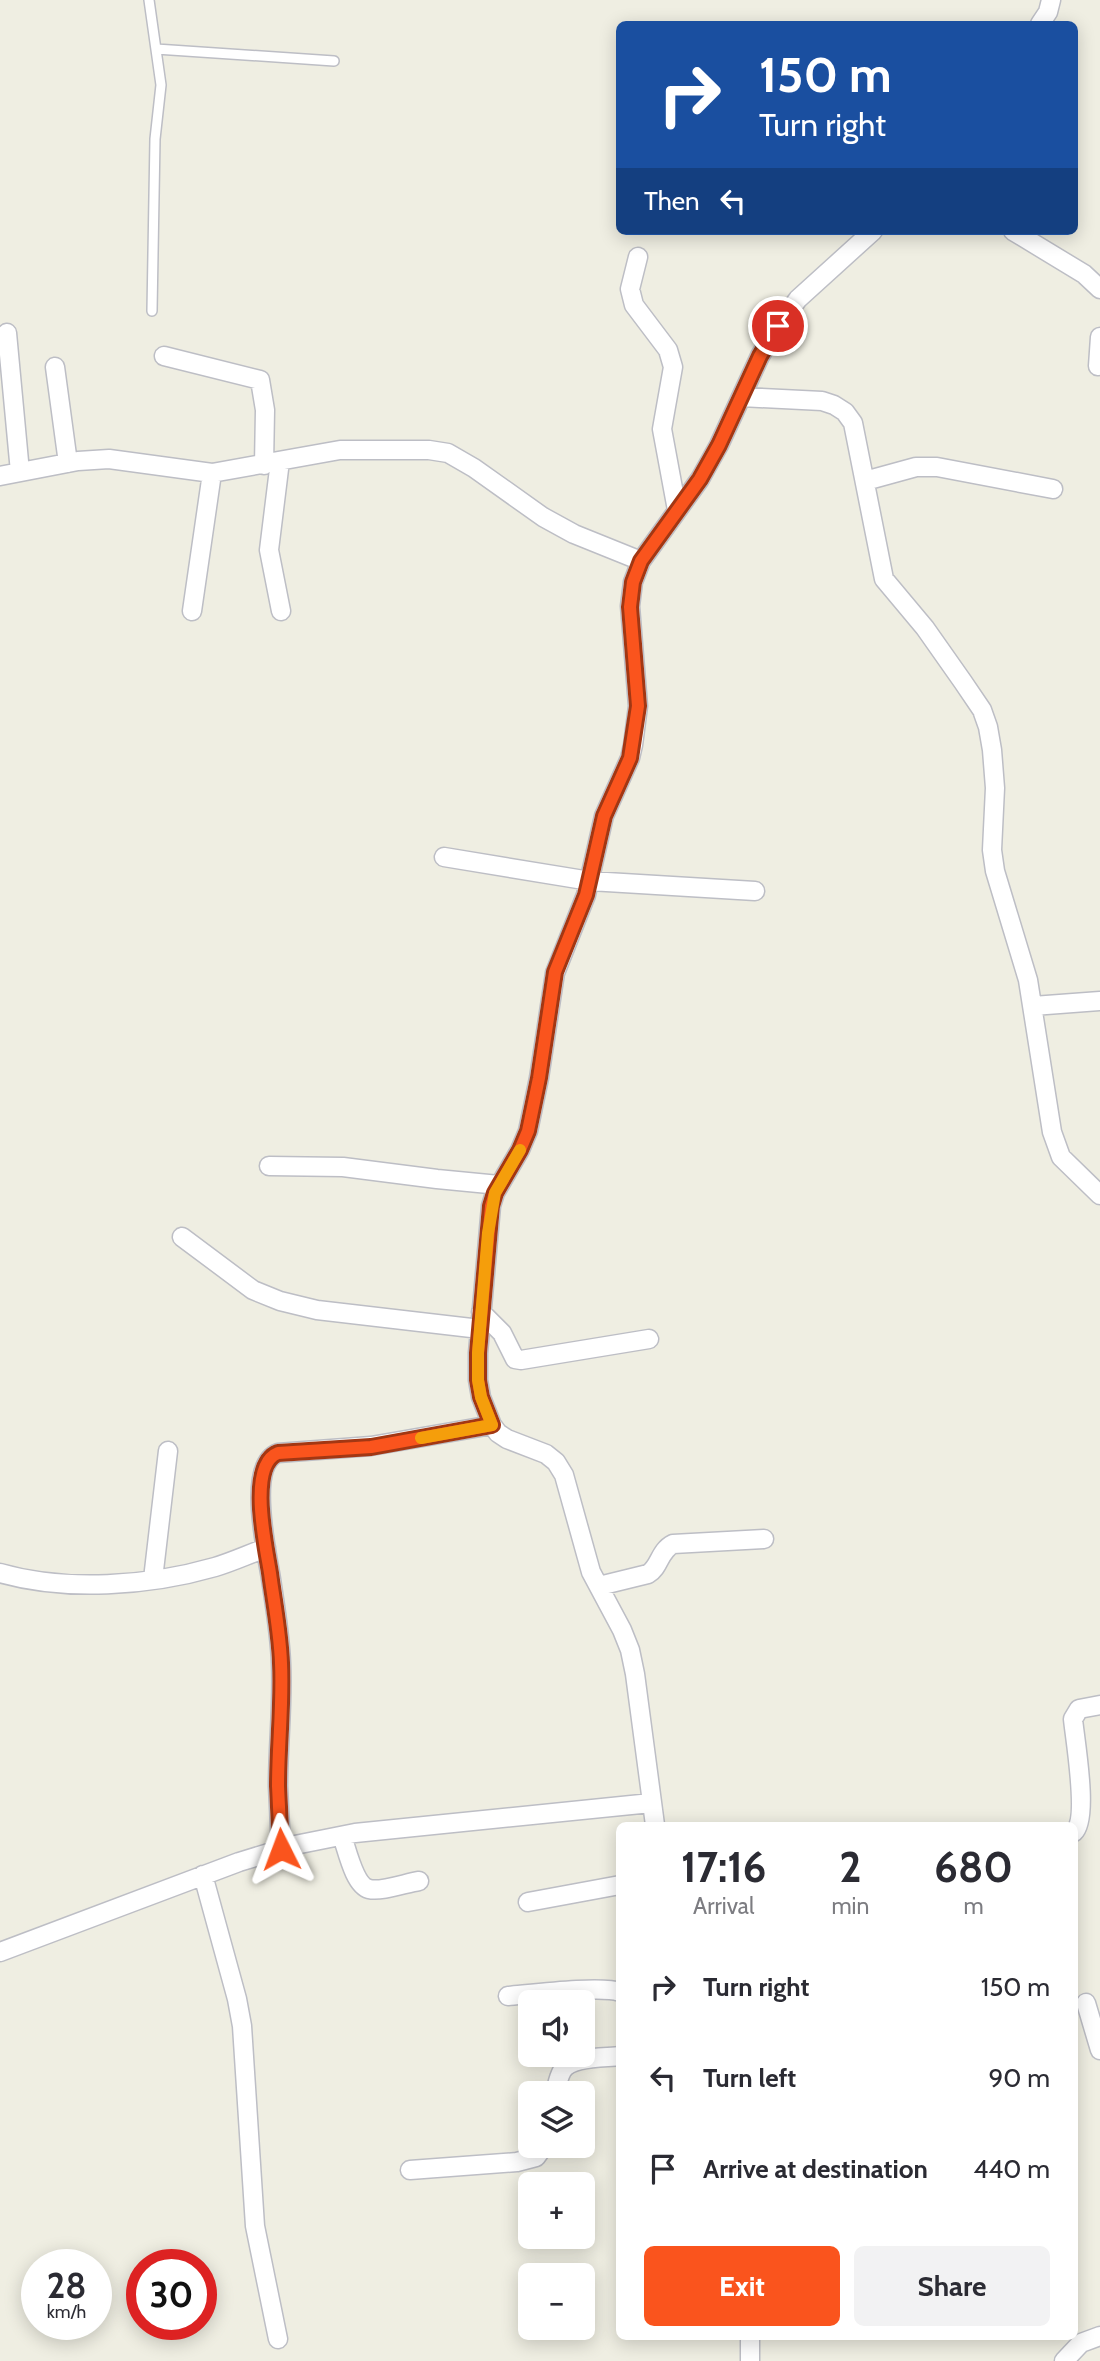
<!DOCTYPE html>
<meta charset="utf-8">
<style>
:root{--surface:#fff;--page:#f2f2f3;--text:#2b2b33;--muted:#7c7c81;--accent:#fa541d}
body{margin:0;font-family:Cabin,sans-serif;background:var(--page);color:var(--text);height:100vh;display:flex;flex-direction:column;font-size:26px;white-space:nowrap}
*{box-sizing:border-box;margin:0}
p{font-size:23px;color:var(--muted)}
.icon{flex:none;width:38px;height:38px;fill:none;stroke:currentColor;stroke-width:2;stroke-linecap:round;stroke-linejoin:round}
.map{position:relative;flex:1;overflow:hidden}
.drawer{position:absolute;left:616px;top:1822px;width:462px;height:518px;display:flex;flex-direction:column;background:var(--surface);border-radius:10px;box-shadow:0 4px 18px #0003}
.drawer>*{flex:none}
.top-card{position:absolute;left:616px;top:21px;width:462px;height:214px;border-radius:10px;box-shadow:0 4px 18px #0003;background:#1a4fa0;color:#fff;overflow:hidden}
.buttons{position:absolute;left:518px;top:1990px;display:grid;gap:14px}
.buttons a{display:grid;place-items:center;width:77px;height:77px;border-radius:10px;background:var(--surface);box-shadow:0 4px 18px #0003;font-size:35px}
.speed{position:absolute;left:21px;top:2249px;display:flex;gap:14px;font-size:35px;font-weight:700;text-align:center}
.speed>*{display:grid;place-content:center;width:91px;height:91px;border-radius:50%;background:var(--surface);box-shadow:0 4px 18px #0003;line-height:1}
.speed small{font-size:18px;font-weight:400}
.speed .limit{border:10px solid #d22;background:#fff;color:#111}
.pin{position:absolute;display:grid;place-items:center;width:60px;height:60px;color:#fff;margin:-30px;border:4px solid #fff;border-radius:50%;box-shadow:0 2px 7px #0007}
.me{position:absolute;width:77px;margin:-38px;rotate:357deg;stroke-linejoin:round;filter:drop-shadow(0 0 5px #0008)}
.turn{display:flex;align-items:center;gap:24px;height:147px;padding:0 28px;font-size:32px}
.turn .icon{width:91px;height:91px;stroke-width:2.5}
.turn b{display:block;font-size:49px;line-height:60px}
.then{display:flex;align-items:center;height:66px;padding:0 28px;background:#0003;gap:14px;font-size:26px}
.eta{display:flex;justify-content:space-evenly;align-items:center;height:119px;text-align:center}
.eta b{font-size:42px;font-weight:800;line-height:49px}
.cta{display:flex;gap:14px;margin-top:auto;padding:14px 28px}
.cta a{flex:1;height:80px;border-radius:10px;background:var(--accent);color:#fff;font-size:28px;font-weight:800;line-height:80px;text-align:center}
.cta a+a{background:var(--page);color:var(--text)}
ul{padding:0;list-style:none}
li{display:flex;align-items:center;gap:21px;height:91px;padding:0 28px}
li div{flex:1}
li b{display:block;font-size:26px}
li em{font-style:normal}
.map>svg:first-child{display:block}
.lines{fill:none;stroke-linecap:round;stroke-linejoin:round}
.lane-casing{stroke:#bdbec5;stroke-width:12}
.street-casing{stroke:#bdbec5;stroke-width:21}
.lane{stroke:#fff;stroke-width:9}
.street{stroke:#fff;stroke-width:18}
.route-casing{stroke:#a23713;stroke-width:18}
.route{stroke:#fa541d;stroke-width:12}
.slow{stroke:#f59e0b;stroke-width:12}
</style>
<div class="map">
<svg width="1100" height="2361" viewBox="0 0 1100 2361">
<rect width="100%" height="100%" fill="#efeee2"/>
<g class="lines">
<!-- lane casing -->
<g class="lane-casing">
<path id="lane" d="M149 0 161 85 155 139 152 311
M156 49 334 61"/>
</g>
<!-- street casing -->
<g class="street-casing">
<path id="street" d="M1040 24 1048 12 1051 0
M1013 231 1084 274 1100 289
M638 257 630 289 634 305 668 350 673 367 662 429 677 510
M7 333 20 472
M164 356 260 380 265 410 264 465
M1098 366 1100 337
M55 367 68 463
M741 397 822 401 834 405 845 412 853 423 884 579 925 628 963 682 982 710 988 727 992 750 995 788 992 850 995 871 1028 980 1052 1132 1061 1157 1100 1195
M280 461 269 550 281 611
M0 476 78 461 109 459 212 473 340 450H429L448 453 474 468 543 517 574 534 641 561
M865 481 916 467H937L1053 489
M192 611 212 473
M444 857 590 881 755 891
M1033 1006 1100 1001
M269 1166 343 1167 437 1179 499 1185
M182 1237 253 1290 280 1301 317 1310 480 1329
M481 1312 502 1333 515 1359 521 1360 649 1339
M0 1573C66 1592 149 1586 215 1567 232 1562 249 1554 266 1548
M153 1579 168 1451
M599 1586 648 1574C660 1567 659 1551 673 1544L764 1539
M655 1825 635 1674 630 1650 622 1630 591 1572 564 1475 556 1462 546 1454 507 1439 498 1433 492 1425 481 1397 478 1380V1353L491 1206 495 1193 520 1150 528 1131 539 1078 555 973 586 895 604 816 630 758 633 745 638 706 630 606 633 582 641 561 700 479 719 445 760 356 778 326 798 299 873 231
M1074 1832C1089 1819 1075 1740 1073 1719L1079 1709 1100 1705
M342 1836C347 1849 354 1885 369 1889 381 1892 406 1883 419 1881
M281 1849C280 1828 279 1807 278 1786 278 1745 283 1704 281 1663 280 1635 275 1606 271 1579 267 1552 246 1465 278 1453L371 1446 492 1425
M203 1875 237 1999 242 2026 255 2226 278 2339
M528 1902 620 1885
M0 1952 239 1862 295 1845 355 1833 651 1803
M508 1996C531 1994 601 1985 620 1992
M1086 2003 1100 2050
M555 2093C557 2086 558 2078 562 2071 570 2056 604 2058 620 2056
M410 2170 517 2162 536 2157 544 2146
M750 2336V2361
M1064 2361 1081 2343 1100 2336"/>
</g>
<!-- lane -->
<use href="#lane" class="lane"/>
<!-- street -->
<use href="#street" class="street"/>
</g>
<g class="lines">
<!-- route casing -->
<g class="route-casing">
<path id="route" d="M281 1849C280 1828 279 1807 278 1786 278 1745 283 1704 281 1663 280 1633 274 1603 270 1573 266 1547 247 1465 278 1453L371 1447 492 1425 481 1397 478 1380V1353L491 1206 495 1193 520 1150 528 1131 539 1078 555 972 586 895 604 816 630 758 638 706 630 607 633 582 641 561 700 479 719 445 760 356 778 326"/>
</g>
<!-- route -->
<use href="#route" class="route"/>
<!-- slow -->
<path class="slow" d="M421 1438 492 1425 481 1397 478 1380V1353L488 1233 495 1193 520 1150"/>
</g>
</svg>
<div class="buttons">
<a><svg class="icon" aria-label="sound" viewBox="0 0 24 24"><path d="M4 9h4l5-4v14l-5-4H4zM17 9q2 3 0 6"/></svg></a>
<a><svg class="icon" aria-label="layers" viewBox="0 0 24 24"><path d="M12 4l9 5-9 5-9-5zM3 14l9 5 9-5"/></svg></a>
<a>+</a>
<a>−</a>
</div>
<div class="speed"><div>28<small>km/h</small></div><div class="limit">30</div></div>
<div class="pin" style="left:778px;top:326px;background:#d93025"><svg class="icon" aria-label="arrive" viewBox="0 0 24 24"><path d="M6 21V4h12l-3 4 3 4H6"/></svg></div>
<svg class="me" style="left:281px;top:1849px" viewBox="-20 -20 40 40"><path d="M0-17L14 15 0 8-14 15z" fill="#fa541d" stroke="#fff" stroke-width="4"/></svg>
<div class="top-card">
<div class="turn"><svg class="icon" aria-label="right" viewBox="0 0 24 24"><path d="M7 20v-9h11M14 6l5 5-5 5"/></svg><div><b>150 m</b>Turn right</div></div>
<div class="then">Then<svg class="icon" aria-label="left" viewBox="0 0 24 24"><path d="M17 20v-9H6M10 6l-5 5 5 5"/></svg></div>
</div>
<section class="drawer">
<div class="eta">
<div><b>17:16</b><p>Arrival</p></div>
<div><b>2</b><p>min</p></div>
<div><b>680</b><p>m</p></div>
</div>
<ul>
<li><svg class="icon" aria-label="right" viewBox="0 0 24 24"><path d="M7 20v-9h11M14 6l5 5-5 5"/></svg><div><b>Turn right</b></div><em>150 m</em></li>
<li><svg class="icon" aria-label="left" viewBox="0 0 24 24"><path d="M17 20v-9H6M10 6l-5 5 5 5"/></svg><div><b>Turn left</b></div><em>90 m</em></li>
<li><svg class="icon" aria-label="arrive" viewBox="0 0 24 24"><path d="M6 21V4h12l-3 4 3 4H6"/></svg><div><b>Arrive at destination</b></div><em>440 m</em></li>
</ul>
<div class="cta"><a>Exit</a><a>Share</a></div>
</section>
</div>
